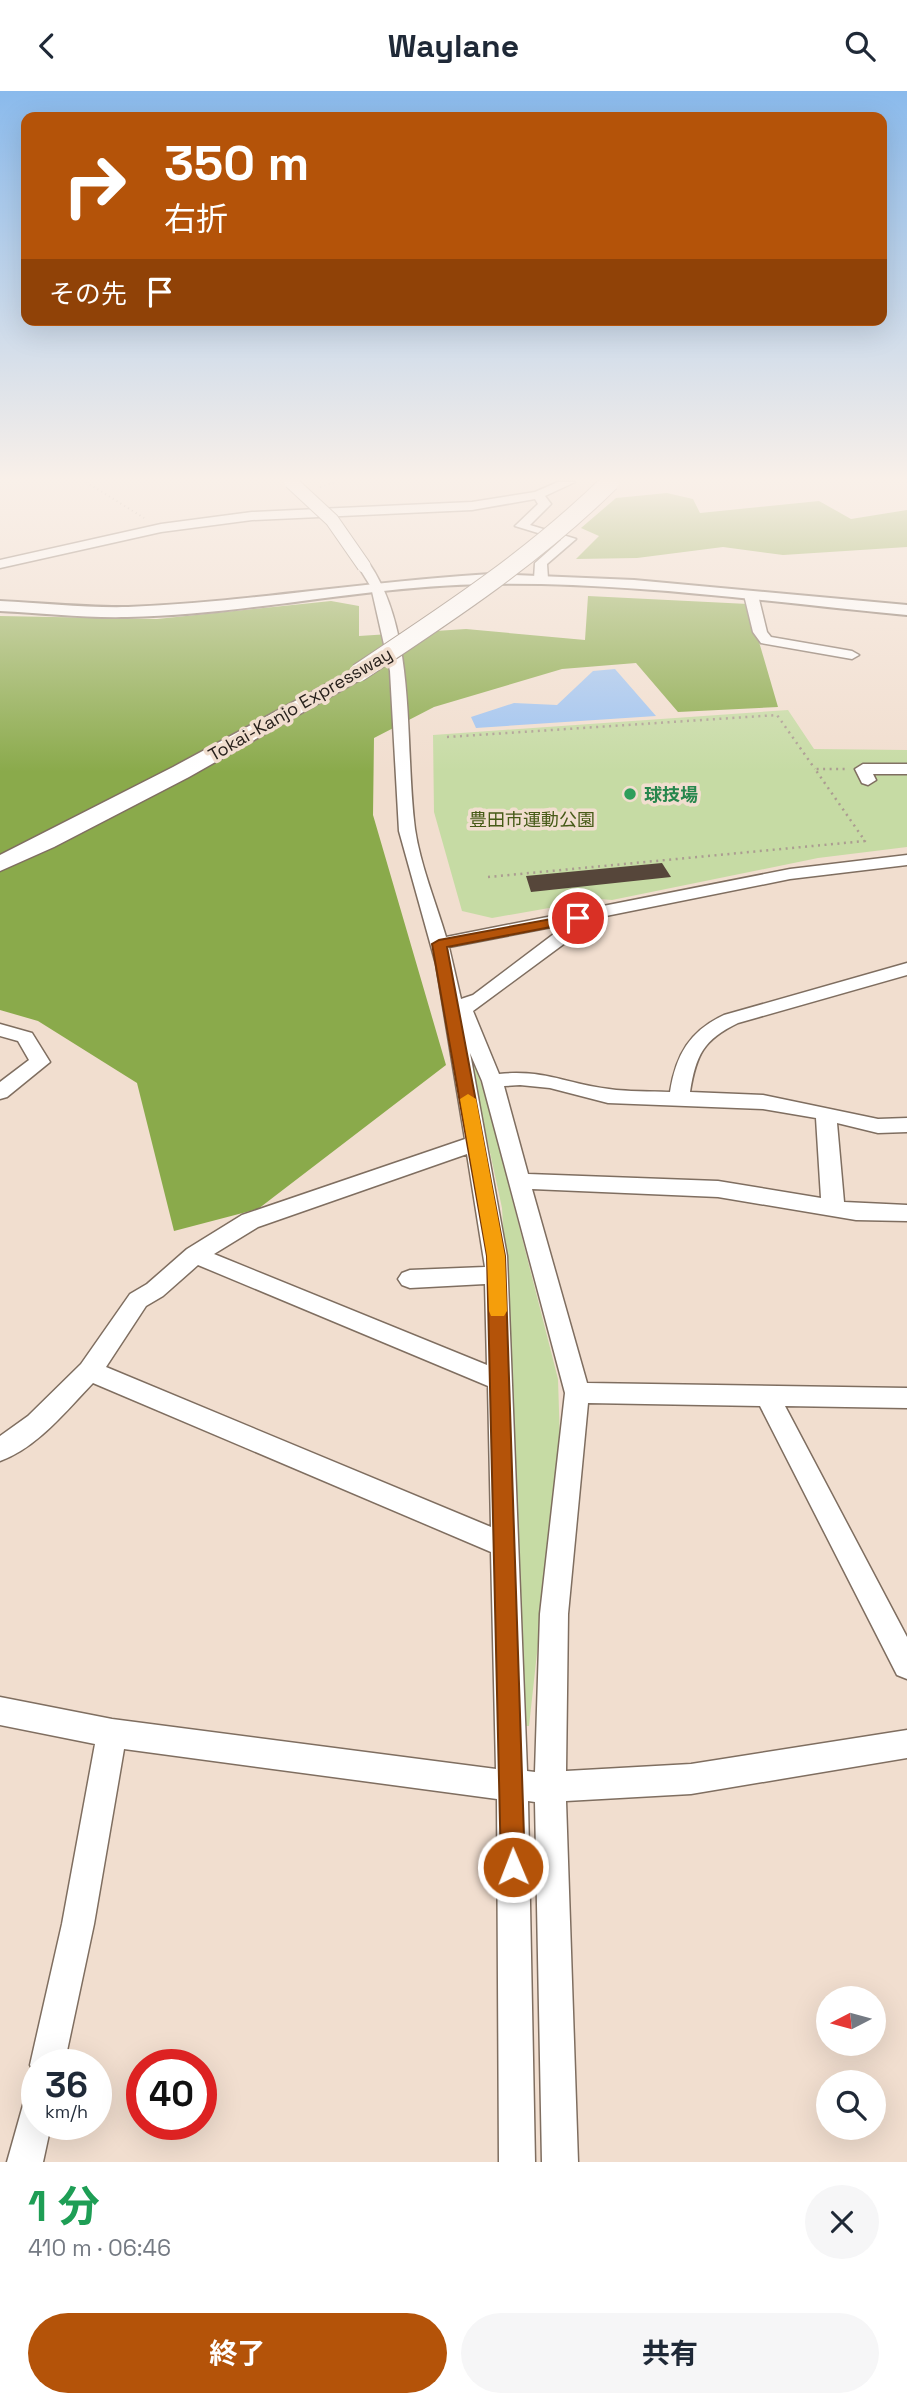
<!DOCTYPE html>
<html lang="ja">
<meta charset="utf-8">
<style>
:root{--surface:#fff;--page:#f6f6f7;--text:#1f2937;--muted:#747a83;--accent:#b45309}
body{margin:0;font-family:"Space Grotesk","Noto Sans JP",sans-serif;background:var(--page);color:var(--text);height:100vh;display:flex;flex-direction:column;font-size:26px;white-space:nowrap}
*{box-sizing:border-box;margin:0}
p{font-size:23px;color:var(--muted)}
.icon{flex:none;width:38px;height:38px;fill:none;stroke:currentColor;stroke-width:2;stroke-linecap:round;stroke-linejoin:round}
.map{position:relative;height:2071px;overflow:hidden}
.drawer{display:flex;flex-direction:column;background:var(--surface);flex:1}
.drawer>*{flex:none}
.top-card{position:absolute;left:21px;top:21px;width:866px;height:214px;border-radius:14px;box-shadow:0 7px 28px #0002;background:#b45309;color:#fff;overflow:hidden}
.needle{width:46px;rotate:264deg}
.buttons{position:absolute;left:816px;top:1895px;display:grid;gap:14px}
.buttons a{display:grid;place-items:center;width:70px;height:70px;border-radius:50%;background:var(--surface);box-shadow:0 7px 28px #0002;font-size:35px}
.speed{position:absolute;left:21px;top:1958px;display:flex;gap:14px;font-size:35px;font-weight:700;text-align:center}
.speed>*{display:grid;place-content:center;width:91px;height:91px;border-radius:50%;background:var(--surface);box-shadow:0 7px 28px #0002;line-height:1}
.speed small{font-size:18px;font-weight:400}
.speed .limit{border:10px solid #d22;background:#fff;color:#111}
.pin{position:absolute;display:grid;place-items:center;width:60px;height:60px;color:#fff;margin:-30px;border:4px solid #fff;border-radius:50%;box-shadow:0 2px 7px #0007}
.me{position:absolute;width:77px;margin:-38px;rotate:359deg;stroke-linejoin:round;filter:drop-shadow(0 0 5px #0008)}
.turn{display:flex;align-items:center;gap:24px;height:147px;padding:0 28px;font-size:32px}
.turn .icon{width:91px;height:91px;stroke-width:2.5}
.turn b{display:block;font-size:49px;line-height:60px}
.then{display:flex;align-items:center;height:66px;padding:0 28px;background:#0003;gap:14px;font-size:26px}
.round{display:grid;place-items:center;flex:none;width:74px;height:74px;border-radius:37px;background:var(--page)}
.head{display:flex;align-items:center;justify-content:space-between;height:119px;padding:0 28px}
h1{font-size:42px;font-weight:700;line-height:52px;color:#1e9e55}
.button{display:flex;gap:14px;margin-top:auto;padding:14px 28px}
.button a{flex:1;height:80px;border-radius:42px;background:var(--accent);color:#fff;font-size:28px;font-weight:700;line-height:80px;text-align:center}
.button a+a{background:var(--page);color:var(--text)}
header{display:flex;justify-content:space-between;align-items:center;height:91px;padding:0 28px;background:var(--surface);font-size:32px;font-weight:700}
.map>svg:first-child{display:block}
.green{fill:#c6dba4}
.forest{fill:#8aaa4b}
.water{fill:#9ec3f1}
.building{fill:#56463a}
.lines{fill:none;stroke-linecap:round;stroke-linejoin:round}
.minor-casing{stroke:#7f6e60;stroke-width:3}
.major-casing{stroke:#7f6e60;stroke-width:4}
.highway-casing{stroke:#7f6e60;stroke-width:3}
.path-far1{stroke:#ab9c91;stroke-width:2;stroke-dasharray:1 3.5;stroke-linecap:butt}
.path{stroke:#ab9c91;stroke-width:2.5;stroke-dasharray:2 4.5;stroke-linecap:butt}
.minor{fill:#fff;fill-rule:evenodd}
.major{fill:#fff;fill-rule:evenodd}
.highway{fill:#fff;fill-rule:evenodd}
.minor-bridge-casing{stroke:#7f6e60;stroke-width:15;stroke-linecap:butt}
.highway-bridge-casing{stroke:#7f6e60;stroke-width:20;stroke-linecap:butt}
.minor-bridge{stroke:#fff;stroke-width:13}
.highway-bridge{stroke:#fff;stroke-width:18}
.route{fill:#b45309;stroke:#753606;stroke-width:2}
.slow{fill:#f59e0b}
.leisure-dot{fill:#2e9e5b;stroke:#f1decf;stroke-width:2.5}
.labels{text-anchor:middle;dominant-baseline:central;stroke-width:7;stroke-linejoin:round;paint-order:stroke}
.far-street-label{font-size:18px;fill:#28211c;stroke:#f1decf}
.far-leisure-label{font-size:18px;font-weight:bold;fill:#27864d;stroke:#f1decf;text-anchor:start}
.far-park-label{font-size:18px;fill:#465a17;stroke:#f1decf}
</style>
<header><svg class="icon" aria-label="back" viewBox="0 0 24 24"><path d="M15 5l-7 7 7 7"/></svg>Waylane<svg class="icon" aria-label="search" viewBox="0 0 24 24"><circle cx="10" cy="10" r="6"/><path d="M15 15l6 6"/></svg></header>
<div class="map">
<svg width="907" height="2071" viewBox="0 0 907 2071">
<rect width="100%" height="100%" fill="#f1decf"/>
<!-- green -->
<path class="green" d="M788 619 814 658 907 659V756L818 767 612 809 600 808 492 827 462 820 434 721 433 644Z
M464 941 488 1013 558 1288 560 1352 529 1635H519L510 1255 502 1117Z"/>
<!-- forest -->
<path class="forest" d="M667 402 693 408 700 422 819 410 851 428 907 419V456L783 464 723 456 637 467 576 468 599 445 581 437 616 407Z
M588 505 748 513 778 616 678 621 636 572 562 578 434 616 374 647 373 724 446 974 258 1118 174 1140 137 992 38 930 0 919V525L157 528 331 510 359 515V545L466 538 585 549Z"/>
<!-- water -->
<path class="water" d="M615 578 656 625 476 637 471 626 514 612 557 614 593 580Z"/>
<!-- building -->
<path class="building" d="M662 772 671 786 531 801 526 785Z"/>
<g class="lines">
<!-- minor casing -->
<g class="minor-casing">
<path id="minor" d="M558 391H575L545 405 551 413 530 434 576 448 547 473 548 488 541 492 534 488 535 472 561 449 515 435 538 413 535 408 472 419 252 429 161 441 0 477V469L161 433 252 421 472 411 535 401Z
M364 471 369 472C418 544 404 654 415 738 420 773 436 812 446 846L790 778 907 764V774L790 788 586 829 580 841 473 920 499 983C543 978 568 993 609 998 628 1001 650 1000 670 1001 676 963 690 940 724 924L907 872V884L738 932C703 949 696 964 690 1001L763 1004 878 1028 907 1027V1041L878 1042 837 1032 844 1111 907 1114V1130L856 1129 718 1106 532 1098 587 1292 907 1297V1317L785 1315 907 1546V1588L897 1584 760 1315 588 1312 568 1523 566 1680 691 1673 907 1639V1667L691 1703 566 1710 578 2071H542L535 1711 528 1710 535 2071H499L497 1708 124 1658 94 1833 64 1974H37V1987L30 1974 62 1833 95 1653 0 1634V1606L112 1628 496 1678 491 1461 93 1292C67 1319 37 1357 0 1370V1345L28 1325 81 1273 130 1203 147 1193 187 1158 242 1124 465 1048 436 873 399 740 390 580 371 496 358 475ZM567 833 473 904 461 908 449 856ZM470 962 482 990 565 1302 540 1523 535 1681 527 1680 507 1165ZM520 994 550 997 608 1012 763 1018 816 1027 821 1107 718 1090 528 1083 504 995ZM467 1063 485 1176 410 1179 402 1182 398 1188 402 1194 410 1197 485 1193 487 1274 214 1163 258 1136ZM198 1174 488 1295 491 1436 106 1276 146 1215 163 1205Z
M751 500 758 504 767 541 771 546 852 560 859 564 852 568 761 552 753 541 744 504Z
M863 673H907V683H873L876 689 868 694 862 692 855 678Z
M0 933 32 942 50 971 7 1006 0 1008V991L29 969 18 950 0 945Z
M37 2001V2034H51L43 2071H7L25 2007Z"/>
</g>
<!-- major casing -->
<g class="major-casing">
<path id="major" d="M491 483 634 489 907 514V524C770 511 628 491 490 493 369 494 249 524 127 526 85 527 42 522 0 520V510C42 512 86 517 128 516 250 511 370 490 491 483Z"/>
</g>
<!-- highway casing -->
<g class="highway-casing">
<path id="highway" d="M358 576 365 578 368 582 365 586 189 686 54 756 0 780V764L173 676Z"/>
</g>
<!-- path-far1 -->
<path class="path-far1" d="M86 391 144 427
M320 396 336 391"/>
<!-- path -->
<path class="path" d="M447 646 777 624 815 678
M488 786 865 750 815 678H847"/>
<!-- minor -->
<use href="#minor" class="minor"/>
<!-- major -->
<use href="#major" class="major"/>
<!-- highway -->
<use href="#highway" class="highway"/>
<!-- minor-bridge casing -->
<g class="minor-bridge-casing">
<path id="minor-bridge" d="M291 391 332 429 364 475"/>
</g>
<!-- highway-bridge casing -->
<g class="highway-bridge-casing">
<path id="highway-bridge" d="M358 582C447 523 534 466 610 391"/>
</g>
<!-- minor-bridge -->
<use href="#minor-bridge" class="minor-bridge"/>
<!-- highway-bridge -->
<use href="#highway-bridge" class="highway-bridge"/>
</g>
<!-- sky -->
<linearGradient id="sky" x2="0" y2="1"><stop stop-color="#8abaec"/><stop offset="0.57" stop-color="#f9f0e9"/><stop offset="1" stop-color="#f9f0e9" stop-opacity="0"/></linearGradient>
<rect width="907" height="681" fill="url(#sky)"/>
<!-- route -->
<path class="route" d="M578 823 584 827 582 830 447 856 505 1165 525 1776 522 1784 513 1788 505 1784 501 1776 487 1165 432 853 439 849Z"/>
<!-- slow -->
<path class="slow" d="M468 1003 476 1008 505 1165 507 1220 504 1225H491L489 1220 487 1165 460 1008Z"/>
<!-- markers -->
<circle class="leisure-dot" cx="630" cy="703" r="7"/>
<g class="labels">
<!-- far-street labels -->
<g class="far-street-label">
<text transform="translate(300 613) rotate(-30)">Tokai-Kanjo Expressway</text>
</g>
<!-- far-leisure labels -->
<g class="far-leisure-label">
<text x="644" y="703">球技場</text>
</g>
<!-- far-park labels -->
<g class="far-park-label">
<text x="532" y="728">豊田市運動公園</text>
</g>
</g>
</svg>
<div class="buttons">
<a><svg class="needle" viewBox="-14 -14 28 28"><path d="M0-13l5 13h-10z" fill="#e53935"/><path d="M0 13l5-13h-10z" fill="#747a83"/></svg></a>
<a><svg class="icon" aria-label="search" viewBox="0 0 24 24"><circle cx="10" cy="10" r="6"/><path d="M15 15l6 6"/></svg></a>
</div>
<div class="speed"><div>36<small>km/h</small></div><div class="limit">40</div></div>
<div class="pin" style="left:578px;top:827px;background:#d93025"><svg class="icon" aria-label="arrive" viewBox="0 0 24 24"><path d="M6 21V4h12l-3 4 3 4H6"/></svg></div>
<svg class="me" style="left:513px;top:1776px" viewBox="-20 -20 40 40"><circle r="17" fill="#b45309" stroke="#fff" stroke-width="3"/><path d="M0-11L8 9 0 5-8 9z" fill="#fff"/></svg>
<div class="top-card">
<div class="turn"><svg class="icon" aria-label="right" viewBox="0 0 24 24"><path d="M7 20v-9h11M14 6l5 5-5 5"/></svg><div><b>350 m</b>右折</div></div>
<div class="then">その先<svg class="icon" aria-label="arrive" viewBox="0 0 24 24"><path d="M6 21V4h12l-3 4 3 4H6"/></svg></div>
</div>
</div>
<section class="drawer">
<div class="head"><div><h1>1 分</h1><p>410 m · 06:46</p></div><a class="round"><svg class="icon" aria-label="close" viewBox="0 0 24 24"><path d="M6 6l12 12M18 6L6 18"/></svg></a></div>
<div class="button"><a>終了</a><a>共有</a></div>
</section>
